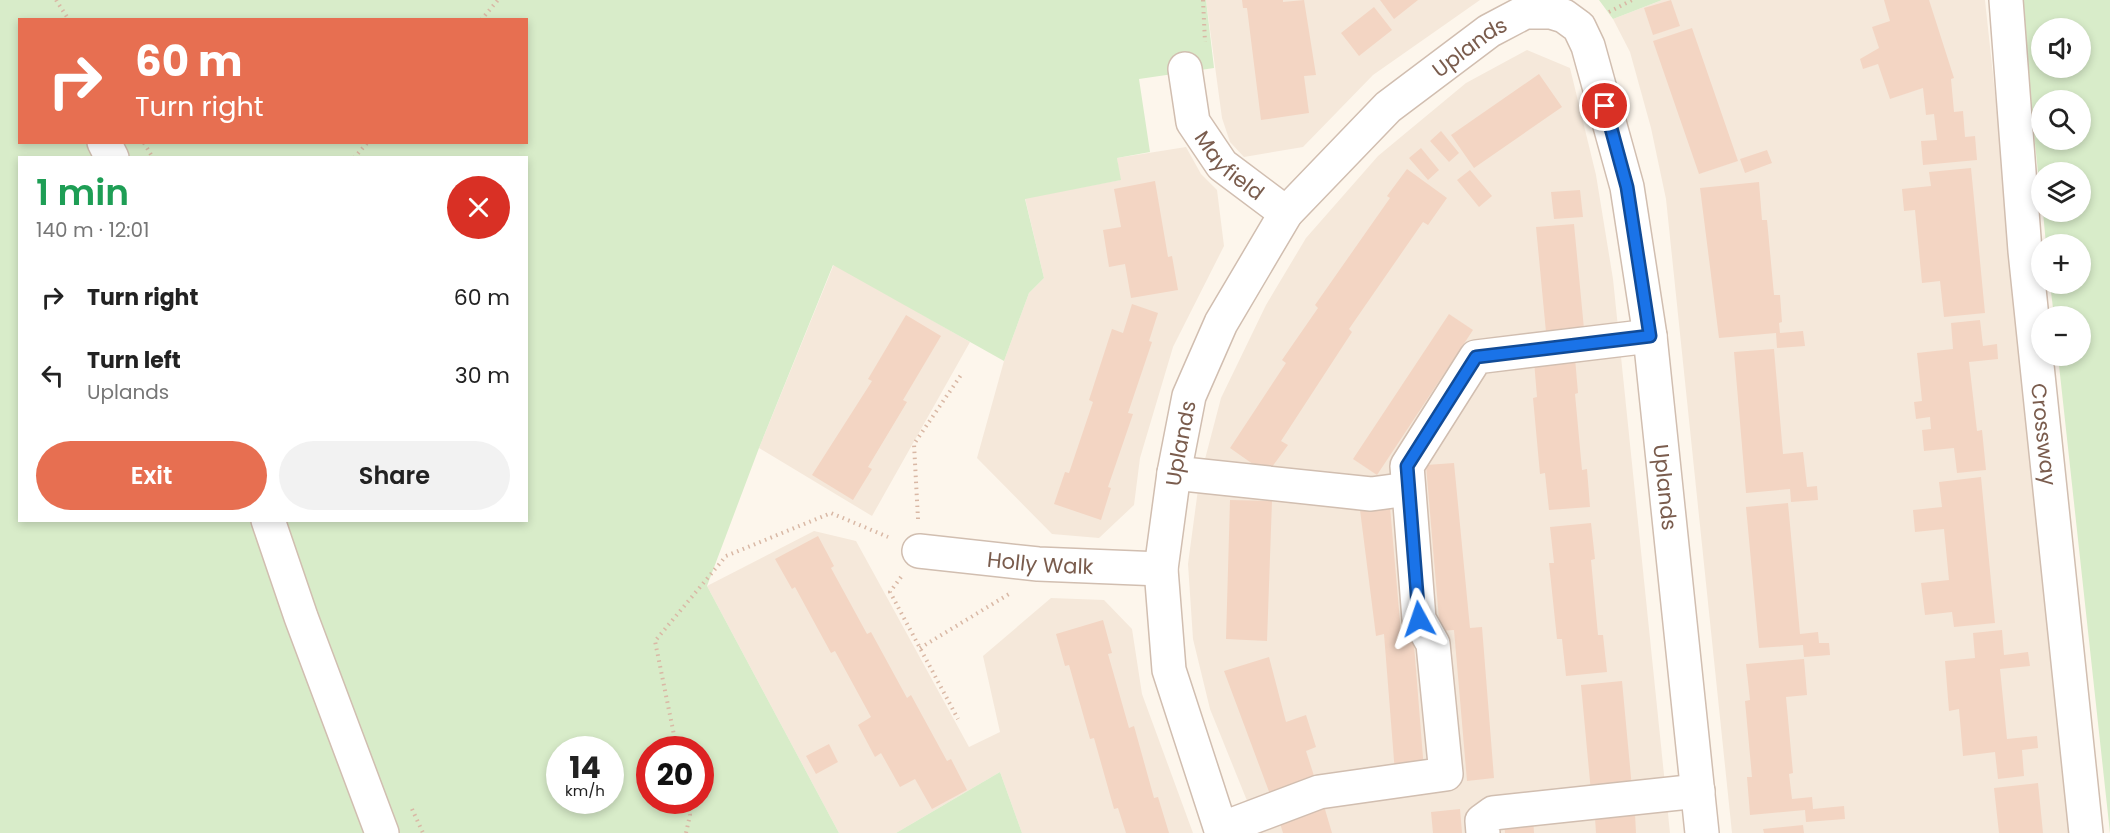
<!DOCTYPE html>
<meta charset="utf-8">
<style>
:root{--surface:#fff;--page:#f2f2f2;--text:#222;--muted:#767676;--accent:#e76f51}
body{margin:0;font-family:Poppins,sans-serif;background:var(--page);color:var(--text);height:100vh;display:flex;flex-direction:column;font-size:22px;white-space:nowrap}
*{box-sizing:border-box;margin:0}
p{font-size:20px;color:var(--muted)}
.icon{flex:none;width:33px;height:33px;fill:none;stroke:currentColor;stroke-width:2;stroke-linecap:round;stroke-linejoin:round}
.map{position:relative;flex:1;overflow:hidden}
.side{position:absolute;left:18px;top:156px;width:510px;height:366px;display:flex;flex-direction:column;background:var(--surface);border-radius:0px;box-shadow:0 3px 9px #0003}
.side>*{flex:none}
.hud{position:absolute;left:18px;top:18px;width:510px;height:126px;border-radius:0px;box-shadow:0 3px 9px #0003;background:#e76f51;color:#fff;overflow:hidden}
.buttons{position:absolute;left:2031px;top:18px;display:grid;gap:12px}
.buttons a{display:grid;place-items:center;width:60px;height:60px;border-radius:50%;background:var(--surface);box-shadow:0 3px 9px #0003;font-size:30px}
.speed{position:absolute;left:546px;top:736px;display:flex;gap:12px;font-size:30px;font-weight:700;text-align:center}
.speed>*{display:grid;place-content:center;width:78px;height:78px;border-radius:50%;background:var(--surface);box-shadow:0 3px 9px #0003;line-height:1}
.speed small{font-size:15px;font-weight:400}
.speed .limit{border:9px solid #d22;background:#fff;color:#111}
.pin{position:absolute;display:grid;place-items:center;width:51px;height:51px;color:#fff;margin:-26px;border:3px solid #fff;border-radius:50%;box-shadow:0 2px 6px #0007}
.me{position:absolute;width:66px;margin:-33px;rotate:355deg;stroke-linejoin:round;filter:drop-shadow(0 0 4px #0008)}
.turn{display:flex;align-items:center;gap:21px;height:126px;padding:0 18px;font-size:27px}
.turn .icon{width:78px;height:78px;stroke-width:2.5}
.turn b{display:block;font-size:42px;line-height:51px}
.round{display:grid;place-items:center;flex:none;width:63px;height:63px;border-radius:32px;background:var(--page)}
.overview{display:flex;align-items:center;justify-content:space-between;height:102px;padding:0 18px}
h1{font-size:36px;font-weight:600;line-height:45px;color:#1e9e55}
.primary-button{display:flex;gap:12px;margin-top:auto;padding:12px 18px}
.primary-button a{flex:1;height:69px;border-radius:36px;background:var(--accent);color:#fff;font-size:24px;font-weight:600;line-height:69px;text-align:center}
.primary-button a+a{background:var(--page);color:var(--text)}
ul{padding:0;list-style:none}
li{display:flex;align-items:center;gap:18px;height:78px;padding:0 18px}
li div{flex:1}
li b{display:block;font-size:22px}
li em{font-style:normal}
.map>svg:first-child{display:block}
.residential{fill:#f5e8da}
.green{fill:#d8ecc9;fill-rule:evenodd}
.building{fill:#f3d5c3}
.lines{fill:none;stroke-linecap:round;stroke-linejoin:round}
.minor-casing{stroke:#d1beb0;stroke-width:36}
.path{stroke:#d9b8a5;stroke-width:4;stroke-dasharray:1.5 4.5;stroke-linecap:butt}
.minor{stroke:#fff;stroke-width:33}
.route-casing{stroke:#114b97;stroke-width:15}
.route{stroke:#1a73e8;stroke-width:10}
.labels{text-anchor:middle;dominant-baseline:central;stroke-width:4.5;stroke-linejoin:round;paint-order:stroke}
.street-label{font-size:21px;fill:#7a5c4d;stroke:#fffaf3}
</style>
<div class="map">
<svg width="2110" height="833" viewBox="0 0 2110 833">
<rect width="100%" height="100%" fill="#fdf6ec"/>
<!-- residential -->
<path class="residential" d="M1206 0H1480L1373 75 1303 147 1244 157 1230 142 1222 118Z
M1662 0H1985L2074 833H1732L1666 199 1651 128 1630 52 1613 19Z
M1527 50 1570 68 1596 175 1613 279 1670 833H1260L1210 709 1193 639 1188 564 1199 482 1221 398 1266 305 1306 238 1378 156 1466 83Z
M1186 147 1201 174 1217 190 1224 246 1173 347 1140 458 1134 505 1099 538 1052 534 977 458 1004 361 1029 293 1044 278 1025 198 1120 180 1117 158Z
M834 264 970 342 872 516 759 448Z
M814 531 856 541 969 747 1000 732 983 656 1051 598 1104 600 1132 629 1142 694 1193 833H1022L1000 772 896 833H839L707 586Z"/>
<!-- green -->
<path class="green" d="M0 0H1206L1214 68 1139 79 1150 152 1117 158 1121 180 1025 199 1044 278 1029 293 1004 361 833 265 759 448 707 586 839 833H0ZM20 20H526V142H20ZM20 158H526V520H20ZM560 750H610V801H560ZM650 750H700V801H650Z
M1599 0H1662L1613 19Z
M2020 0H2110V833L2058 356H2080V316H2054L2050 284H2080V244H2046L2043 212H2080V172H2042L2041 201ZM2042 28H2080V68H2042ZM2042 100H2080V140H2042Z
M1000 772 1022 833H896Z"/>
<!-- building -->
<path class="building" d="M1242 0H1283V2L1304 0 1316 75 1304 76 1309 113 1261 120 1247 8H1243Z
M1380 0H1418L1394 19Z
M1671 0 1680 26 1653 35 1644 8Z
M1884 0H1929L1954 78 1951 79 1954 112 1963 111 1965 137 1975 136 1977 160 1923 165 1921 141 1937 140 1934 114 1926 115 1923 88 1890 99 1878 64 1863 69 1860 59 1879 48 1872 27 1890 21Z
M1374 7 1392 30 1359 56 1341 33Z
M1692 28 1738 161 1699 174 1653 41Z
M1539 74 1562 107 1474 168 1451 135Z
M1441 131 1459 153 1449 162 1430 141Z
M1421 148 1439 170 1428 180 1409 158Z
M1767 150 1772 163 1745 173 1740 159Z
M1971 168 1985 313 1944 317 1940 281 1922 283 1915 210 1904 211 1902 189 1931 186 1929 172Z
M1407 169 1447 198 1428 225 1423 222 1349 329 1352 332 1281 441 1288 445 1267 474 1230 448 1286 363 1282 360 1318 308 1315 305 1390 198 1387 196Z
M1470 170 1492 196 1479 207 1457 180Z
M1155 181 1168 257 1172 256 1178 290 1131 298 1125 264 1109 267 1103 230 1121 227 1114 189Z
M1759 182 1762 220H1767L1774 295H1780L1782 322 1779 323 1780 333 1803 331 1805 346 1777 348 1776 333 1719 338 1700 188Z
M1580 190 1583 217 1554 219 1551 192Z
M1574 224 1584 329 1546 332 1536 227Z
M1132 304 1158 313 1149 341 1152 342 1128 413 1133 414 1108 487 1111 488 1101 520 1054 504 1065 472 1069 473 1093 402 1089 400 1112 329 1123 333Z
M1449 314 1473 330 1377 475 1353 459Z
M906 315 941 336 903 400 907 402 868 467 872 469 853 500 812 475 872 381 868 379Z
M1980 320 1983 346 1997 344 1998 359 1969 362 1977 431 1982 430 1986 470 1957 473 1954 448 1924 451 1922 430 1931 429 1930 417 1916 419 1914 402 1922 401 1917 353 1953 349 1951 323Z
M1774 349 1783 454 1803 452 1807 487 1817 486 1818 500 1791 502 1790 489 1746 493 1734 352Z
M1575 358 1578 393 1575 394 1582 470 1587 469 1590 507 1549 510 1545 473 1540 474 1533 398 1537 397 1534 361Z
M1454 463 1470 628 1482 627 1494 778 1467 781 1454 630 1440 631 1426 465Z
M1981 477 1995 623 1954 627 1952 612 1925 615 1921 583 1949 580 1944 529 1915 532 1913 510 1942 507 1939 482Z
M1230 500 1272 501 1267 641 1226 639Z
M1788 503 1800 634 1818 632 1819 643H1829L1830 655 1804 657 1803 645 1759 648 1746 507Z
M1390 507 1401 633 1413 632 1424 770 1395 773 1384 634 1376 636 1360 510Z
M1591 523 1595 559 1591 560 1598 635H1603L1607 672 1566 676 1562 639H1557L1549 563H1554L1550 527Z
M818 536 834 566 831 568 867 634 871 632 907 698 911 695 947 761 951 759 967 790 932 809 915 779 900 787 881 753 875 757 858 725 871 717 835 651 831 653 795 587 792 589 775 559Z
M1103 620 1112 653 1108 654 1129 728 1134 726 1154 798 1158 797 1169 833H1126L1118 808 1114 809 1094 738 1090 739 1069 665 1065 666 1056 634Z
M2002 630 2004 655 2028 652 2030 666 2000 669 2007 739 2037 736 2038 748 2022 750 2024 776 1998 779 1995 752 1963 756 1959 709 1949 711 1945 661 1975 658 1973 633Z
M1269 657 1286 722 1306 715 1316 747 1306 751 1316 782 1271 797 1224 671Z
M1804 659 1807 695 1786 697 1793 773 1789 774 1792 799 1812 797 1813 809 1844 806 1845 819 1806 822 1805 810 1750 815 1747 777H1752L1745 701 1750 700 1746 664Z
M1622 681 1632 788 1591 792 1581 685Z
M829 744 838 762 816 774 806 756Z
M2038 783 2043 833H1999L1994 788Z
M1324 806 1332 833H1283L1279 820Z
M1460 809 1462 833H1433L1431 812Z
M1635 814 1636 833H1596L1595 818Z
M1533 817 1534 833H1505L1504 819Z
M1803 825 1804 833H1764L1763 829Z"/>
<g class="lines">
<!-- minor casing -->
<g class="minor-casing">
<g id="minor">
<path id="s1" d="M2006 0 2025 251 2086 833"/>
<path id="s2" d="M1185 69 1193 122 1222 165 1286 213"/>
<path d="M104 142 112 158"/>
<path d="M1174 473 1371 494 1408 489"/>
<path d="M268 520 301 617 382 833"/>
<path id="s3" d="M919 551 1038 564 1161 569"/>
<path d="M1221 829 1319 792 1446 774 1433 644 1419 619 1407 466 1476 357 1650 336"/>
<path id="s4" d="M1222 833 1169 670 1161 569 1174 473 1189 396 1221 323 1286 213 1388 107 1489 31 1525 12H1551L1564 16 1579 27 1588 46 1627 187 1650 336 1702 833"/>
<path d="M1483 833 1482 821 1493 813 1698 791"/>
</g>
</g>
<!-- path -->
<path class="path" d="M56 0 69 20
M1203 0 1205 42
M1609 12 1632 0
M481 20 498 0
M144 143 153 158
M354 158 368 142
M918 519 914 444 961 375
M901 577 890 592 958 719
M920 648 1009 594
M677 750 655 641 726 556 831 513 888 537
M412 809 423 833
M686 833 690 815 687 801"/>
<!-- minor -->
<use href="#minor" class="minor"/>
</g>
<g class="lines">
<!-- route casing -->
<g class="route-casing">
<path id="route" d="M1419 619 1407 466 1476 357 1650 336 1627 187 1605 106"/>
</g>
<!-- route -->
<use href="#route" class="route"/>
</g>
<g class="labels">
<!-- street labels -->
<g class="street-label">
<text stroke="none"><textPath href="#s4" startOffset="904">Uplands</textPath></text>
<text stroke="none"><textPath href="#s2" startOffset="111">Mayfield</textPath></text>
<text stroke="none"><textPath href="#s1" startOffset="436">Crossway</textPath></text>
<text stroke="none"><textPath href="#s4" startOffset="400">Uplands</textPath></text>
<text stroke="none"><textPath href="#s4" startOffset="1498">Uplands</textPath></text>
<text stroke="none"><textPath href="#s3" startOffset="122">Holly Walk</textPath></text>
</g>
</g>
</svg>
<div class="buttons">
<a><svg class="icon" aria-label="sound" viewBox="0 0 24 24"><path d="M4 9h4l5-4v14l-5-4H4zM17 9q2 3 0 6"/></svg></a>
<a><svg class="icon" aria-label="search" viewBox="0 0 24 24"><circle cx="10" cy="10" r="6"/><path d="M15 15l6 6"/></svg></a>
<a><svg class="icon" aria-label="layers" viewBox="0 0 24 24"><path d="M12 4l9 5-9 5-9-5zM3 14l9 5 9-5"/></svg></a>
<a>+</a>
<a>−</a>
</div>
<div class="speed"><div>14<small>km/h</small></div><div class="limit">20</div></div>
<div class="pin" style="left:1605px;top:106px;background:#d93025"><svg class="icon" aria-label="arrive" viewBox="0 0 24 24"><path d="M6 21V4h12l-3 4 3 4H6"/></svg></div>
<svg class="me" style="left:1419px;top:619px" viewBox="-20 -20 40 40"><path d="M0-17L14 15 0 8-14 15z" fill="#1a73e8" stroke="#fff" stroke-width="4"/></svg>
<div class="hud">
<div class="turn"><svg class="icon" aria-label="right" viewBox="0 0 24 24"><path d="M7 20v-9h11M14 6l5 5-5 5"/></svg><div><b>60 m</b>Turn right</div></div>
</div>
<section class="side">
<div class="overview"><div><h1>1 min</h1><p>140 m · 12:01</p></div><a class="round" style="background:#d93025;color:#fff"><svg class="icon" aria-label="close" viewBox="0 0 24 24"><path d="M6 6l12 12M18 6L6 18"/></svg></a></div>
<ul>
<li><svg class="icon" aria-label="right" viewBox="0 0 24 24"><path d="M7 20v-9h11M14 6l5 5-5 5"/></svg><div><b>Turn right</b></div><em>60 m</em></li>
<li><svg class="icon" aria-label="left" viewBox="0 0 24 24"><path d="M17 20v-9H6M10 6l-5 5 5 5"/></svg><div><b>Turn left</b><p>Uplands</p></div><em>30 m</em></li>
</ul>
<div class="primary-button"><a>Exit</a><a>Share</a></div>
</section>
</div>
